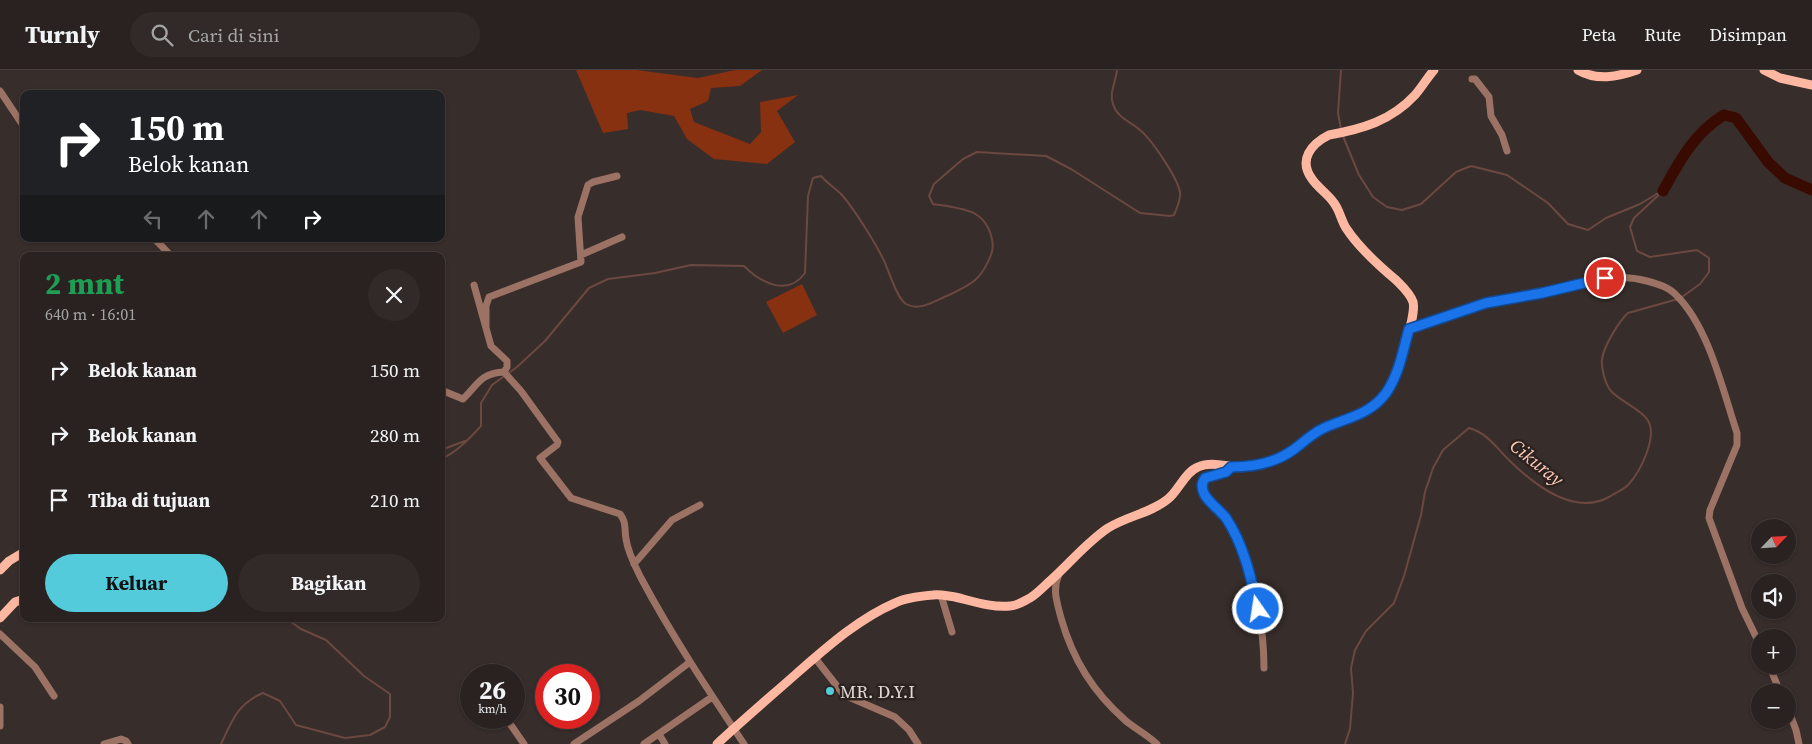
<!DOCTYPE html>
<html lang="id">
<meta charset="utf-8">
<style>
:root{--surface:#292220;--page:#312a29;--text:#f1f3f6;--muted:#a5a4a5;--line:#453f3e;--accent:#53cbda}
body{margin:0;font-family:"Source Serif 4",serif;background:var(--page);color:var(--text);height:100vh;display:flex;flex-direction:column;font-size:19px;white-space:nowrap}
*{box-sizing:border-box;margin:0}
p{font-size:16px;color:var(--muted)}
.icon{flex:none;width:28px;height:28px;fill:none;stroke:currentColor;stroke-width:2;stroke-linecap:round;stroke-linejoin:round}
.map{position:relative;flex:1;overflow:hidden}
.panel{position:absolute;left:20px;top:182px;width:425px;height:370px;display:flex;flex-direction:column;background:var(--surface);border-radius:10px;box-shadow:0 1px 4px #0004,0 0 0 1px var(--line)}
.panel>*{flex:none}
.top-card{position:absolute;left:20px;top:20px;width:425px;height:152px;border-radius:10px;box-shadow:0 1px 4px #0004,0 0 0 1px var(--line);background:#202124;color:#fff;overflow:hidden}
.needle{width:32px;rotate:65deg}
.fabs{position:absolute;left:1751px;top:449px;display:grid;gap:10px}
.fabs a{display:grid;place-items:center;width:45px;height:45px;border-radius:50%;background:var(--surface);box-shadow:0 1px 4px #0004,0 0 0 1px var(--line);font-size:25px}
.speed{position:absolute;left:460px;top:594px;display:flex;gap:10px;font-size:25px;font-weight:700;text-align:center}
.speed>*{display:grid;place-content:center;width:65px;height:65px;border-radius:50%;background:var(--surface);box-shadow:0 1px 4px #0004,0 0 0 1px var(--line);line-height:1}
.speed small{font-size:12px;font-weight:400}
.speed .limit{border:8px solid #d22;background:#fff;color:#111}
.pin{position:absolute;display:grid;place-items:center;width:42px;height:42px;color:#fff;margin:-21px;border:2px solid #fff;border-radius:50%;box-shadow:0 1px 5px #0007}
.me{position:absolute;width:55px;margin:-28px;rotate:347deg;stroke-linejoin:round;filter:drop-shadow(0 0 4px #0008)}
.turn{display:flex;align-items:center;gap:18px;height:105px;padding:0 25px;font-size:22px}
.turn .icon{width:65px;height:65px;stroke-width:2.5}
.turn b{display:block;font-size:35px;line-height:42px}
.lanes{display:flex;align-items:center;height:48px;padding:0 25px;background:#0003;justify-content:center;gap:25px;direction:ltr}
.lanes .off{opacity:.35}
.round{display:grid;place-items:center;flex:none;width:52px;height:52px;border-radius:26px;background:var(--page)}
.headline{display:flex;align-items:center;justify-content:space-between;height:85px;padding:0 25px}
h1{font-size:30px;font-weight:700;line-height:38px;color:#1e9e55}
.action{display:flex;gap:10px;margin-top:auto;padding:10px 25px}
.action a{flex:1;height:58px;border-radius:30px;background:var(--accent);color:#111;font-size:20px;font-weight:700;line-height:58px;text-align:center}
.action a+a{background:var(--page);color:var(--text)}
ul{padding:0;list-style:none}
li{display:flex;align-items:center;gap:15px;height:65px;padding:0 25px}
li div{flex:1}
li b{display:block;font-size:19px}
li em{font-style:normal}
header{display:flex;align-items:center;gap:30px;box-sizing:border-box;height:70px;padding:0 25px;background:var(--surface);border-bottom:1px solid var(--line)}
header strong{font-size:24px}
nav{display:flex;gap:28px;margin-inline-start:auto;font-size:18px}
.search{width:350px;height:45px;background:var(--page);display:flex;align-items:center;gap:12px;box-sizing:border-box;padding:0 18px;border-radius:28px;color:var(--muted);font-size:19px}
.map>svg:first-child{display:block}
.green{fill:#883111}
.lines{fill:none;stroke-linecap:round;stroke-linejoin:round}
.stream{stroke:#6b4840;stroke-width:2}
.river{stroke:#390a00;stroke-width:11}
.minor{stroke:#9c7264;stroke-width:7}
.major{stroke:#feb8a2;stroke-width:9}
.route-casing{stroke:#114b97;stroke-width:12}
.route{stroke:#1a73e8;stroke-width:9}
.poi-dot{fill:#53cbda;stroke:#2c2320;stroke-width:2}
.labels{text-anchor:middle;dominant-baseline:central;stroke-width:5;stroke-linejoin:round;paint-order:stroke}
.poi-label{font-size:18px;fill:#e0d9d7;stroke:#2c2320;text-anchor:start}
.water-label{font-size:19px;font-style:italic;fill:#fcc8b7;stroke:#2c2320}
</style>
<header>
<strong>Turnly</strong>
<div class="search"><svg class="icon" aria-label="search" viewBox="0 0 24 24"><circle cx="10" cy="10" r="6"/><path d="M15 15l6 6"/></svg>Cari di sini</div>
<nav><a>Peta</a><a>Rute</a><a>Disimpan</a></nav>
</header>
<div class="map">
<svg width="1812" height="674" viewBox="0 0 1812 674">
<rect width="100%" height="100%" fill="#372d2a"/>
<!-- green -->
<path class="green" d="M576 0H636L698 8 735 0H762L740 16 711 18 708 31 690 39 694 52 750 74 761 62 760 32 798 25 777 41 795 72 767 94 714 89 687 69 674 46 640 40 627 43 628 59 603 63Z
M802 214 817 245 783 263 766 232Z"/>
<g class="lines">
<!-- stream -->
<path class="stream" d="M1341 0 1338 43 1341 59
M1343 66 1359 105 1373 127 1387 137 1402 140 1421 134 1456 102 1471 96 1507 105 1548 133 1568 154 1588 160 1606 148 1640 134 1660 122
M1663 121 1634 148 1630 157 1637 181 1650 187 1697 180 1709 188V202L1700 214 1682 227
M441 380 465 371
M441 389C457 382 469 369 481 356V333L492 315 517 297 545 271 589 218 608 209 655 203 691 195 744 196C761 213 788 227 805 203L808 126 813 108 821 106C827 113 835 118 841 124 853 137 881 181 887 198 891 207 897 228 906 234 920 242 936 230 949 225 972 214 981 210 991 185 996 172 989 153 977 145 967 138 945 136 933 134L929 126 934 114 963 89 977 82 1046 86 1071 99 1140 143 1170 146 1174 145C1177 138 1181 129 1180 122 1177 107 1152 70 1140 60 1130 51 1117 48 1113 34 1109 23 1116 11 1117 0
M221 674C232 651 238 633 263 623L280 631 296 655 345 668 370 665 385 657 390 647V624L364 606 326 570 301 559 287 549
M1345 674 1350 659 1353 623 1351 598 1355 580 1366 561 1394 533 1404 506 1421 445 1425 422 1433 398 1443 380 1469 358C1488 363 1498 380 1512 393 1536 416 1574 446 1609 427 1615 423 1623 420 1628 415 1640 402 1659 366 1647 349 1640 339 1620 331 1611 321 1605 314 1601 298 1602 289 1604 276 1619 251 1628 243L1678 229"/>
<!-- river -->
<path class="river" d="M1663 121C1679 92 1694 63 1724 45L1736 48 1768 92 1785 108 1812 120"/>
<!-- minor -->
<path class="minor" d="M1472 9H1475L1489 27 1491 46 1502 65 1507 81
M0 21 24 57
M155 169 171 186
M581 185 622 167
M474 215 491 276 507 291V297L504 302
M486 258V236L489 227 581 192 578 147 588 115 593 112 617 106
M1409 259C1436 250 1464 238 1491 232 1509 228 1526 227 1544 223 1581 215 1609 201 1647 211 1658 214 1669 217 1677 226 1709 258 1723 321 1737 363V375L1710 440 1709 448 1742 538 1760 575
M441 320 463 329C477 316 480 303 504 302L521 321 558 372 557 375 540 388 571 428 620 444C627 453 624 459 626 469 628 483 635 496 641 508 672 566 708 620 744 674
M1231 397 1226 402 1205 407C1194 424 1218 437 1226 449 1230 455 1233 463 1237 469 1255 503 1264 560 1264 598
M634 494 672 450 700 435
M1059 504C1052 520 1057 532 1061 548 1073 590 1093 622 1126 651 1136 659 1147 665 1157 674
M941 525 952 562
M0 564 35 597 54 626
M815 588 844 625 895 647 909 660 918 674
M1769 595 1780 622
M0 637V656
M1788 639 1796 660 1799 674
M506 648 524 674
M659 664 665 674
M104 674 121 669 126 671 128 674
M574 674 639 631 690 592
M644 674 712 627"/>
<!-- major -->
<path class="major" d="M1578 0C1597 11 1617 7 1637 0
M1764 0 1780 8 1812 15
M0 500 9 491 24 482
M0 548 15 532 24 529
M717 674C743 650 770 627 796 604 826 578 858 549 895 533 905 528 921 526 933 525 940 524 947 526 955 527 972 531 992 538 1010 536 1017 536 1024 531 1030 528 1038 523 1044 516 1051 510 1070 493 1087 472 1108 458 1127 446 1151 443 1168 429 1179 420 1185 402 1198 397 1214 390 1231 399 1247 397 1263 395 1282 389 1294 379 1303 372 1310 365 1321 360 1343 348 1366 346 1383 326 1394 314 1417 246 1413 232 1410 223 1402 216 1396 210 1378 195 1359 178 1346 158 1341 150 1340 141 1334 133 1328 124 1318 118 1312 109 1298 90 1311 74 1329 65 1362 59 1391 51 1415 25 1422 17 1427 8 1434 0"/>
</g>
<g class="lines">
<!-- route casing -->
<g class="route-casing">
<path id="route" d="M1258 539C1251 508 1244 475 1226 448 1218 437 1194 424 1205 408L1226 402 1231 397C1252 397 1275 393 1293 380 1303 373 1311 364 1324 358 1346 348 1370 345 1386 323 1399 305 1403 280 1409 259L1486 233 1542 223 1605 208"/>
</g>
<!-- route -->
<use href="#route" class="route"/>
</g>
<!-- markers -->
<circle class="poi-dot" cx="830" cy="621" r="5"/>
<g class="labels">
<!-- poi labels -->
<g class="poi-label">
<text x="840" y="621">MR. D.Y.I</text>
</g>
<!-- water labels -->
<g class="water-label">
<text transform="translate(1537 392) rotate(39)">Cikuray</text>
</g>
</g>
</svg>
<div class="fabs">
<a><svg class="needle" viewBox="-14 -14 28 28"><path d="M0-13l5 13h-10z" fill="#e53935"/><path d="M0 13l5-13h-10z" fill="#a5a4a5"/></svg></a>
<a><svg class="icon" aria-label="sound" viewBox="0 0 24 24"><path d="M4 9h4l5-4v14l-5-4H4zM17 9q2 3 0 6"/></svg></a>
<a>+</a>
<a>−</a>
</div>
<div class="speed"><div>26<small>km/h</small></div><div class="limit">30</div></div>
<div class="pin" style="left:1605px;top:208px;background:#d93025"><svg class="icon" aria-label="arrive" viewBox="0 0 24 24"><path d="M6 21V4h12l-3 4 3 4H6"/></svg></div>
<svg class="me" style="left:1258px;top:539px" viewBox="-20 -20 40 40"><circle r="17" fill="#1a73e8" stroke="#fff" stroke-width="3"/><path d="M0-11L8 9 0 5-8 9z" fill="#fff"/></svg>
<div class="top-card">
<div class="turn"><svg class="icon" aria-label="right" viewBox="0 0 24 24"><path d="M7 20v-9h11M14 6l5 5-5 5"/></svg><div><b>150 m</b>Belok kanan</div></div>
<div class="lanes"><svg class="icon off" aria-label="left" viewBox="0 0 24 24"><path d="M17 20v-9H6M10 6l-5 5 5 5"/></svg><svg class="icon off" aria-label="ahead" viewBox="0 0 24 24"><path d="M12 20V5M6 11l6-6 6 6"/></svg><svg class="icon off" aria-label="ahead" viewBox="0 0 24 24"><path d="M12 20V5M6 11l6-6 6 6"/></svg><svg class="icon" aria-label="right" viewBox="0 0 24 24"><path d="M7 20v-9h11M14 6l5 5-5 5"/></svg></div>
</div>
<section class="panel">
<div class="headline"><div><h1>2 mnt</h1><p>640 m · 16:01</p></div><a class="round"><svg class="icon" aria-label="close" viewBox="0 0 24 24"><path d="M6 6l12 12M18 6L6 18"/></svg></a></div>
<ul>
<li><svg class="icon" aria-label="right" viewBox="0 0 24 24"><path d="M7 20v-9h11M14 6l5 5-5 5"/></svg><div><b>Belok kanan</b></div><em>150 m</em></li>
<li><svg class="icon" aria-label="right" viewBox="0 0 24 24"><path d="M7 20v-9h11M14 6l5 5-5 5"/></svg><div><b>Belok kanan</b></div><em>280 m</em></li>
<li><svg class="icon" aria-label="arrive" viewBox="0 0 24 24"><path d="M6 21V4h12l-3 4 3 4H6"/></svg><div><b>Tiba di tujuan</b></div><em>210 m</em></li>
</ul>
<div class="action"><a>Keluar</a><a>Bagikan</a></div>
</section>
</div>
